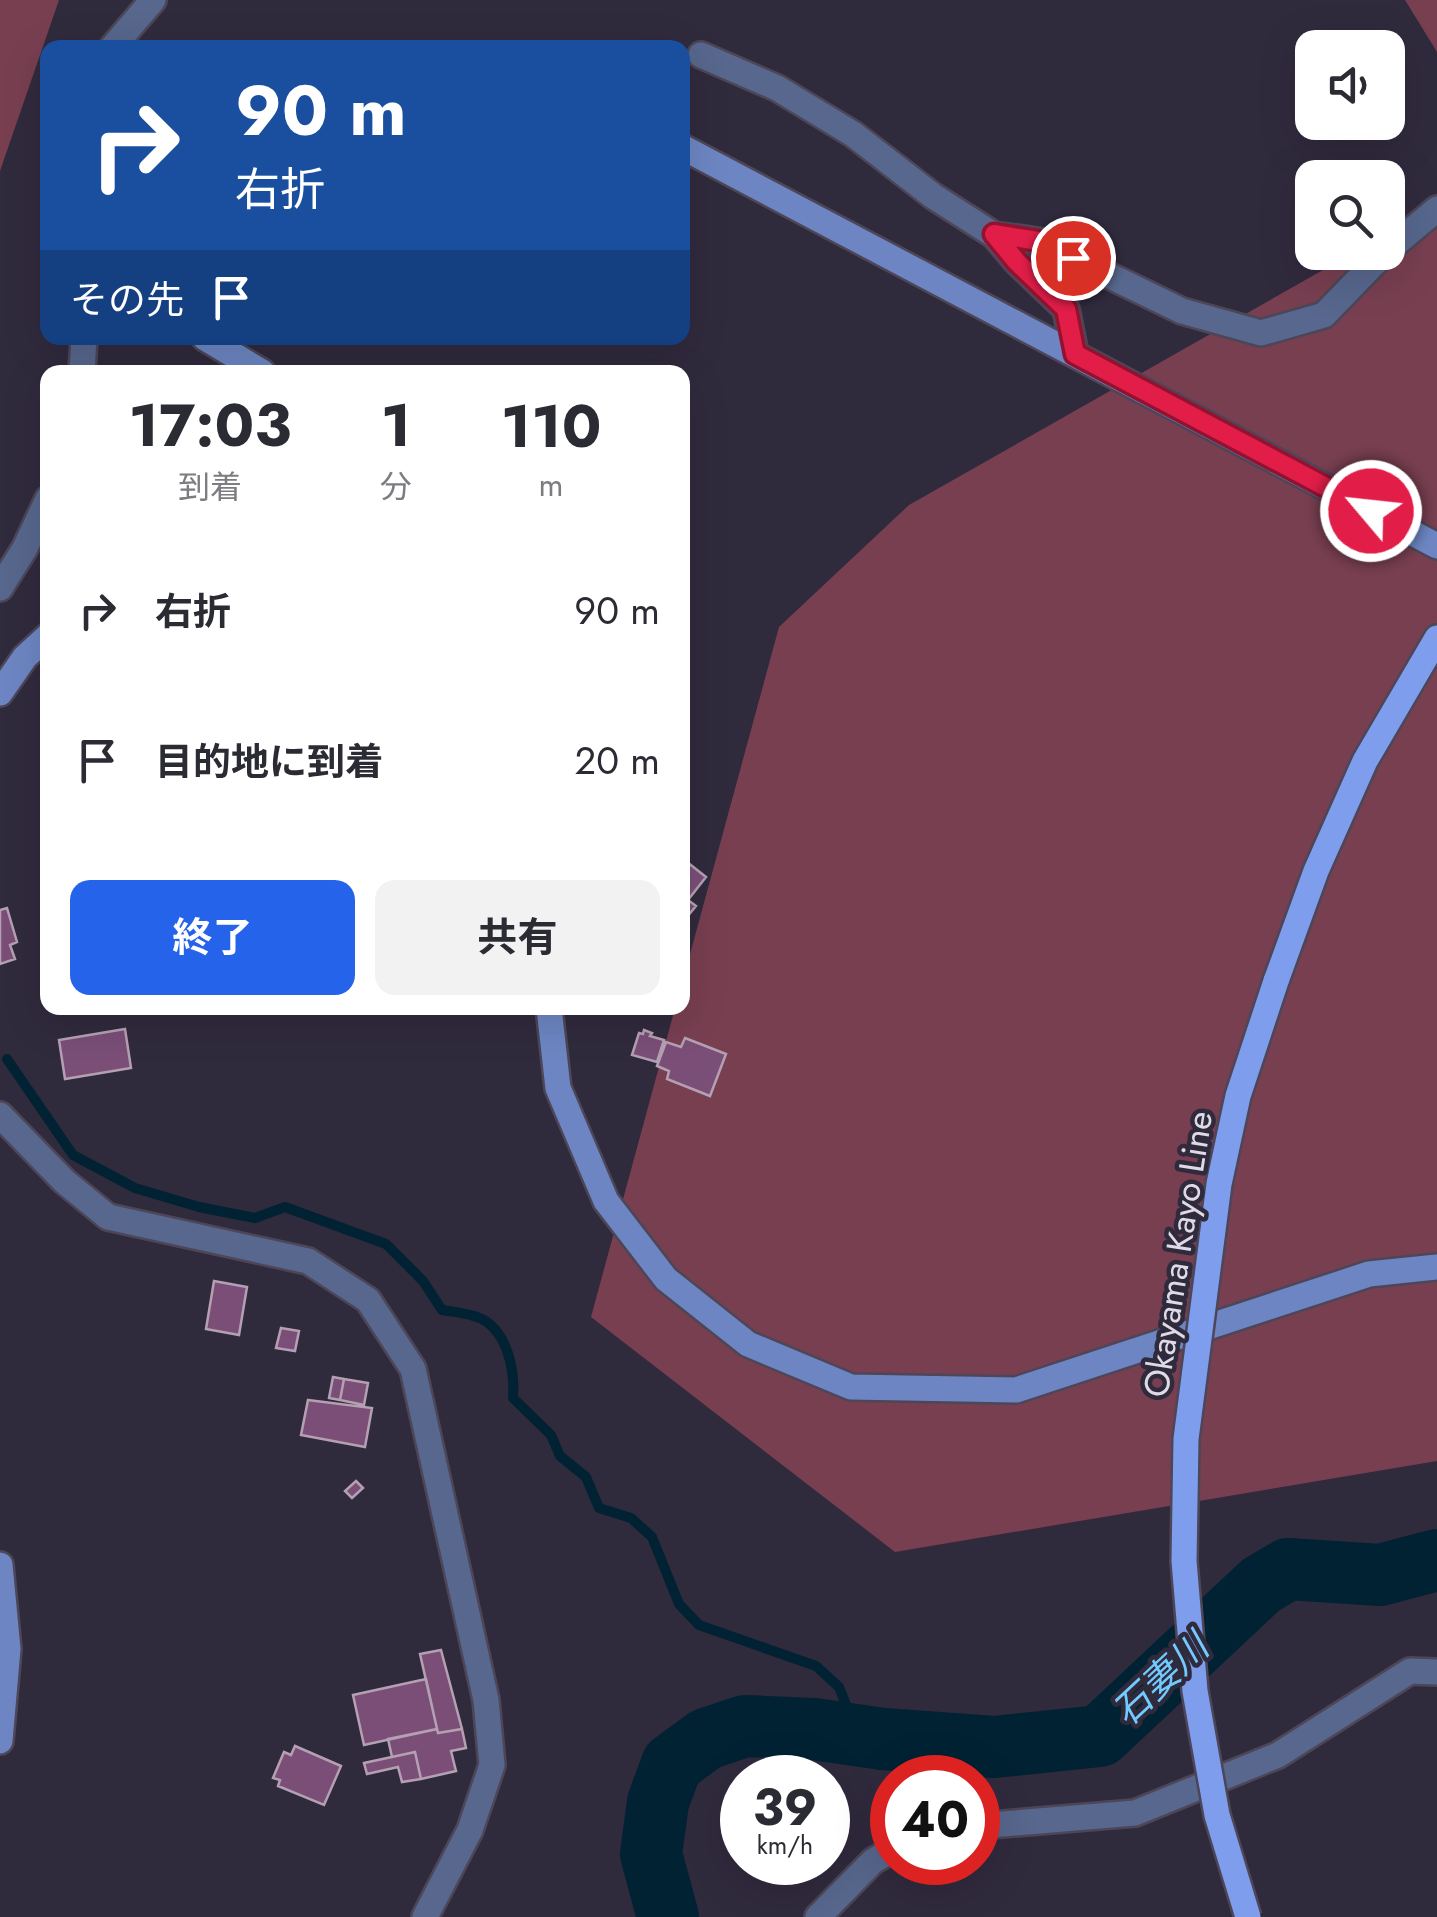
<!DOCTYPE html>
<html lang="ja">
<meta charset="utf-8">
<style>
:root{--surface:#fff;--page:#f2f2f3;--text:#2b2b33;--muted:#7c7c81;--accent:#2563eb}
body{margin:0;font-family:Jost,"Noto Sans JP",sans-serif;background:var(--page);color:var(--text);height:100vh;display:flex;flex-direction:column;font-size:38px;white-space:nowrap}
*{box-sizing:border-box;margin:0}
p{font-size:32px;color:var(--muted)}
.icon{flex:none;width:55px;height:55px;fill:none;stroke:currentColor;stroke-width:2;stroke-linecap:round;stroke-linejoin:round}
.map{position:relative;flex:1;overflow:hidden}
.sheet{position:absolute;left:40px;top:365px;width:650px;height:650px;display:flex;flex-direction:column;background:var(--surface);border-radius:20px;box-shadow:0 10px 40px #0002}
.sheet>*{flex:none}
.hud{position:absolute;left:40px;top:40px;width:650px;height:305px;border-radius:20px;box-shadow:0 10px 40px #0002;background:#1a4fa0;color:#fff;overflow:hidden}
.controls{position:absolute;left:1295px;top:30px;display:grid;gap:20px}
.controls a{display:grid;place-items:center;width:110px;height:110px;border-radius:20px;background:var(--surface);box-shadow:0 10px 40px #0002;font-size:50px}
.speed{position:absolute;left:720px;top:1755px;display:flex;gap:20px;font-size:50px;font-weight:700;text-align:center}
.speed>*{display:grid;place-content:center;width:130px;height:130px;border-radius:50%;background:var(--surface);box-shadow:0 10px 40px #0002;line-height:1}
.speed small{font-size:25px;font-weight:400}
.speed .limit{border:15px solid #d22;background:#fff;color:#111}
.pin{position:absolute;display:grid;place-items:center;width:85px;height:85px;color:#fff;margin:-42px;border:5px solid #fff;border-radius:50%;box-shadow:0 2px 10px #0007}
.me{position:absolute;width:110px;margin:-55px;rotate:298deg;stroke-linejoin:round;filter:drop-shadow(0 0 8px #0008)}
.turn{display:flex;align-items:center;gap:35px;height:210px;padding:0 30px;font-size:45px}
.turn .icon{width:130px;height:130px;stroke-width:2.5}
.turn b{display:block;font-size:70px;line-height:85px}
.then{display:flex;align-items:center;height:95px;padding:0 30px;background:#0003;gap:20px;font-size:38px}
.eta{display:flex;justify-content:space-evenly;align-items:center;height:170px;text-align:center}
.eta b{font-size:60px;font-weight:700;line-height:70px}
.cta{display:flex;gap:20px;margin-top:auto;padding:20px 30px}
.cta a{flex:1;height:115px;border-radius:20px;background:var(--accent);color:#fff;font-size:40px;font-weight:700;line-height:115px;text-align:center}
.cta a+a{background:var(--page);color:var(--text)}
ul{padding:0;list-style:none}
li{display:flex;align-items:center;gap:30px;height:150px;padding:0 30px}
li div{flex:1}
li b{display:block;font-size:38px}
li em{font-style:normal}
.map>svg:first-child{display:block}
.forest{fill:#783f51}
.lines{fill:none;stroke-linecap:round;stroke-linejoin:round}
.stream{stroke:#012233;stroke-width:10}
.river{stroke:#012233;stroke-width:62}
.building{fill:#7a4e77;stroke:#b4a0b2;stroke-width:2.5}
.street-casing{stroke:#4c4658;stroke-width:30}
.secondary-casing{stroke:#4c4658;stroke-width:30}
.primary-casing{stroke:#4c4658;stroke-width:30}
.street{stroke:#57678d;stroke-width:25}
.secondary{stroke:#6d86c3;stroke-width:25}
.primary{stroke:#7e9eed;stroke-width:25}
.primary-bridge-casing{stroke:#4c4658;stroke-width:30;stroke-linecap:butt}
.primary-bridge{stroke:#7e9eed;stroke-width:25}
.route-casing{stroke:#92132f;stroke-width:25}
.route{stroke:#e11d48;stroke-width:18}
.labels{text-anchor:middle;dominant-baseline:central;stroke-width:9;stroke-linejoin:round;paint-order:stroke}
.street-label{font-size:35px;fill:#dedbe7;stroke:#302a3d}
.water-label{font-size:38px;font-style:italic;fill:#71cbfe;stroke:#302a3d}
</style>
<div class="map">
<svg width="1437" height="1917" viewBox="0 0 1437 1917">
<rect width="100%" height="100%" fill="#302a3d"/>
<!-- forest -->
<path class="forest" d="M0 0H59L0 171Z
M1405 0H1437V52Z
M1437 193V1461L895 1552 591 1317 675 1008H682L683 980 779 627 909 505 1353 253 1388 252V233L1432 208Z"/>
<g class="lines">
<!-- stream -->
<path class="stream" d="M7 1059 73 1155 135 1188 199 1207 255 1218 285 1207 386 1244 423 1281 442 1310C454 1312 470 1313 482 1319 508 1333 515 1371 513 1398L551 1435 560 1456 586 1477 599 1508 631 1518 652 1537 679 1604 699 1625 816 1666 839 1687 858 1735"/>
<!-- river -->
<path class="river" d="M668 1917 651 1854 658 1802 672 1764 706 1739 745 1726 814 1729 883 1739 994 1747 1100 1736 1261 1585 1288 1569 1380 1575 1437 1560"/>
</g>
<!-- building -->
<path class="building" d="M682 858 706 877 688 900 696 906 682 923Z
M7 908 17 942 10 945 15 959 0 964V910Z
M125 1029 131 1068 65 1079 59 1040Z
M644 1030 652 1033 650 1036 664 1040 657 1062 632 1055 639 1033 643 1034Z
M685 1038 726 1054 710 1096 667 1079 669 1071 657 1066 666 1042 681 1047Z
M214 1281 247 1287 239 1335 206 1329Z
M281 1328 299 1331 295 1351 276 1348Z
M333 1377 344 1379 340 1400 329 1398Z
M344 1379 368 1383 364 1405 340 1400Z
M308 1400 372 1408 365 1447 301 1435Z
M356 1481 363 1488 352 1498 345 1491Z
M441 1650 462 1729 438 1733 420 1654Z
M426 1679 437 1729 364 1745 353 1695Z
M437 1729 438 1733 462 1729 466 1748 451 1751 456 1771 421 1779 415 1752 392 1757 388 1739Z
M295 1746 341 1766 324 1805 278 1786 280 1780 273 1778 284 1752 291 1755Z
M415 1752 421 1779 402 1782 398 1767 367 1774 364 1763Z"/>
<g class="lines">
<!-- street casing -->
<g class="street-casing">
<path id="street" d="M112 48 153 0
M701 55 777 88 853 134 933 196 994 235
M1388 250 1437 209
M1075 354 1066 309 1017 262 994 235 1038 241 1182 311 1261 333 1324 315 1385 252
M82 372 84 338
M0 588 25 548 48 499
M0 1115 64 1181 108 1217 308 1261 368 1300 413 1369 486 1700 492 1765 470 1830 425 1917
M978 1826 1135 1813 1278 1755 1410 1671 1437 1672
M818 1917 873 1861 892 1850"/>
</g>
<!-- secondary casing -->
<g class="secondary-casing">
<path id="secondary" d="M682 147 1437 546
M205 338 262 372
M0 693 25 657 48 636
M549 1008 558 1088 606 1201 666 1279 748 1344 851 1387 1016 1390 1369 1274 1437 1267
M0 1565 8 1649 0 1741"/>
</g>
<!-- primary casing -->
<g class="primary-casing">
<path id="primary" d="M1276 981 1316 871 1365 761 1437 638"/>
</g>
<!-- street -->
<use href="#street" class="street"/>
<!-- secondary -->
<use href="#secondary" class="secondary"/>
<!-- primary -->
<use href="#primary" class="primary"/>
<!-- primary-bridge casing -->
<g class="primary-bridge-casing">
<path id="primary-bridge" d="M1248 1917 1217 1815 1195 1691 1184 1561 1186 1439 1219 1184 1238 1096 1276 981"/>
</g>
<!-- primary-bridge -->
<use href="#primary-bridge" class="primary-bridge"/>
</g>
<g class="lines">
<!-- route casing -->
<g class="route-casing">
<path id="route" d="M1073 258 1038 241 994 234 1017 262 1066 309 1075 354 1371 511"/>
</g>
<!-- route -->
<use href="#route" class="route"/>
</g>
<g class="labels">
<!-- street labels -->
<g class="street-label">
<text transform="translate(1178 1254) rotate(-81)">Okayama Kayo Line</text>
</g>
<!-- water labels -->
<g class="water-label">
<text transform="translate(1160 1679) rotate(-43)">石妻川</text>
</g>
</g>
</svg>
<div class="controls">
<a><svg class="icon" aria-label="sound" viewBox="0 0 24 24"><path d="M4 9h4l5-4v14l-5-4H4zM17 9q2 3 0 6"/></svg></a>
<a><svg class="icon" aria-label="search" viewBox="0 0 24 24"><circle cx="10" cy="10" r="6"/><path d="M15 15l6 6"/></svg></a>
</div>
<div class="speed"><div>39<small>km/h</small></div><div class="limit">40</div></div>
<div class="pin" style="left:1073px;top:258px;background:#d93025"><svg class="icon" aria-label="arrive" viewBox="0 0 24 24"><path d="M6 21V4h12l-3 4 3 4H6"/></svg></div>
<svg class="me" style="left:1371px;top:511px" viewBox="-20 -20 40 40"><circle r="17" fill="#e11d48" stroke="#fff" stroke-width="3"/><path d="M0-11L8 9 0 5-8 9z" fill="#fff"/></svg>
<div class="hud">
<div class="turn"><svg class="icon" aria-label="right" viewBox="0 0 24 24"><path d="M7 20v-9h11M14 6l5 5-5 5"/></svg><div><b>90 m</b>右折</div></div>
<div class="then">その先<svg class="icon" aria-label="arrive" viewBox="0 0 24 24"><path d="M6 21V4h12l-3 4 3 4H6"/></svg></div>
</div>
<section class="sheet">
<div class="eta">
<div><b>17:03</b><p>到着</p></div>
<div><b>1</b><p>分</p></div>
<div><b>110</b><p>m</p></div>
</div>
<ul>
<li><svg class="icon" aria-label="right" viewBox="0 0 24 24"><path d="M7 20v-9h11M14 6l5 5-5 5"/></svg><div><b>右折</b></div><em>90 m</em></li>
<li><svg class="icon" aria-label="arrive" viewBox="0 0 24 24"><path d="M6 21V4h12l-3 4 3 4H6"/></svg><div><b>目的地に到着</b></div><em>20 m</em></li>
</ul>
<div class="cta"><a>終了</a><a>共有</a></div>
</section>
</div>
